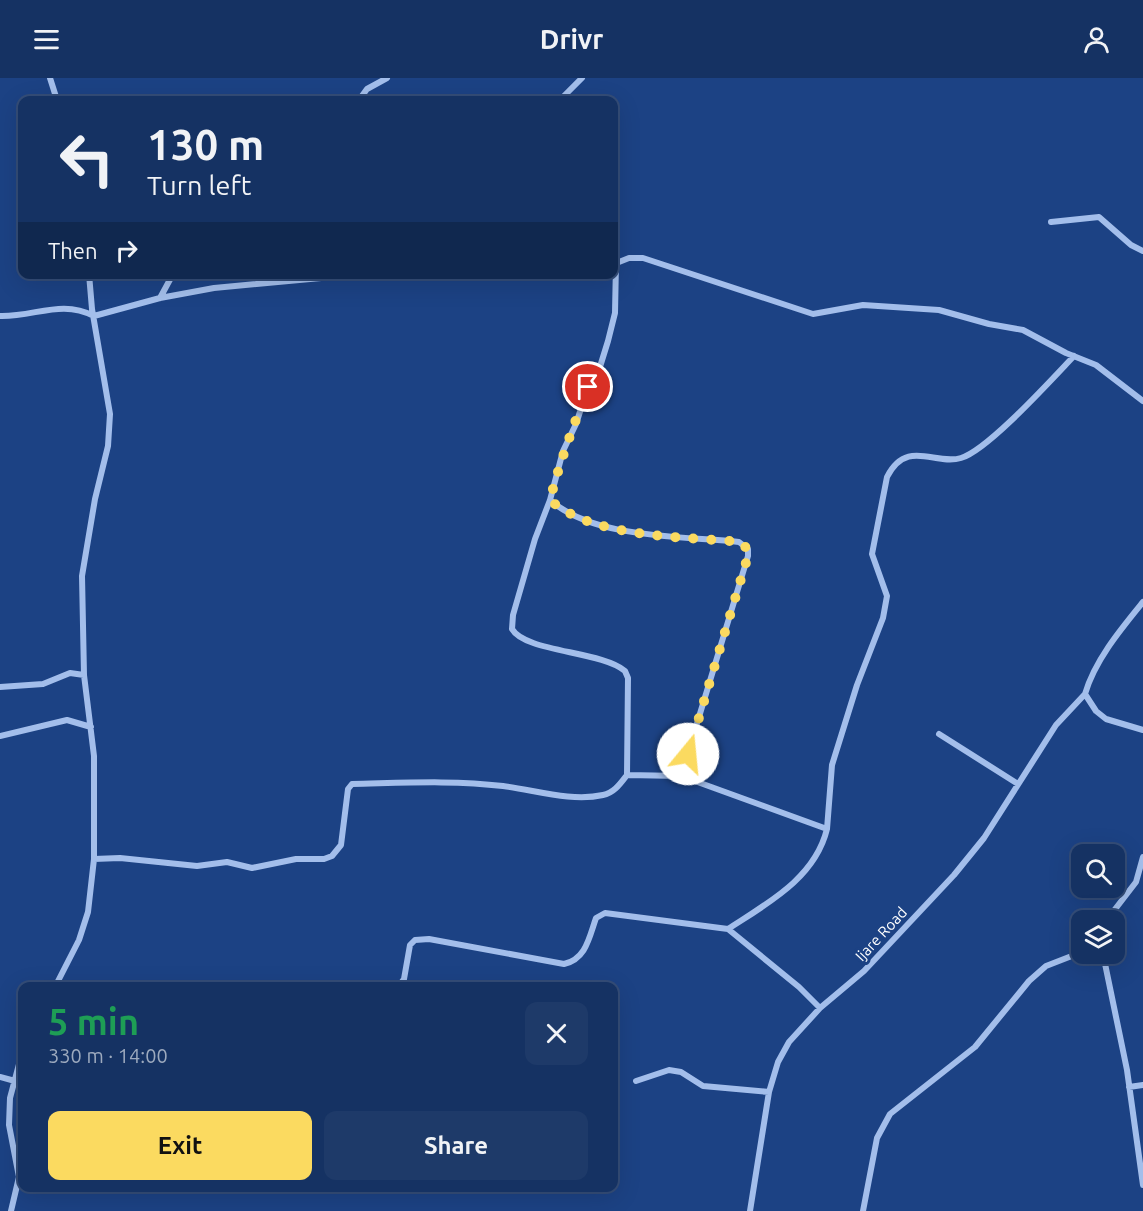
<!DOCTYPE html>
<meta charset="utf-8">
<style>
:root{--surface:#153263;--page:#1e3a69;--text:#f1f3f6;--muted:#9daabe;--line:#344d78;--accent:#fbda60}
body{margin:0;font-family:Ubuntu,sans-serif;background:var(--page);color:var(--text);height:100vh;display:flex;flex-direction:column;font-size:22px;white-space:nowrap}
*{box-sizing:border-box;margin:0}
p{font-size:20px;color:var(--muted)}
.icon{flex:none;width:33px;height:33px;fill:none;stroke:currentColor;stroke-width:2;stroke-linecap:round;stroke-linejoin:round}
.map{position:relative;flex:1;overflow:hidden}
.side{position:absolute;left:18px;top:904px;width:600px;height:210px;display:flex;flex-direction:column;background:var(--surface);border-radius:12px;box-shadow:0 6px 24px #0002,0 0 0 2px var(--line)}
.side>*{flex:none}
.top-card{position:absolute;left:18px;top:18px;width:600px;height:183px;border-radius:12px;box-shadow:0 6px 24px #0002,0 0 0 2px var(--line);background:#153263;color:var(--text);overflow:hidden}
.buttons{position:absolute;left:1071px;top:766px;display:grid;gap:12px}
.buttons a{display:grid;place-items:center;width:54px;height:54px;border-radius:12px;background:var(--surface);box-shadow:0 6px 24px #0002,0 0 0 2px var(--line);font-size:30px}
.pin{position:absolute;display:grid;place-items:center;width:51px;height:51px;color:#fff;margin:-26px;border:3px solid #fff;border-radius:50%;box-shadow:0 2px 6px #0007}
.me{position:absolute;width:66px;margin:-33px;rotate:17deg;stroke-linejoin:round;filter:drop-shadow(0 0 4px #0008)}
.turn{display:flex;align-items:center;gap:21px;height:126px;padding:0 30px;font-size:27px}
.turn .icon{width:78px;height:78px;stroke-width:2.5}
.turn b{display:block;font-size:42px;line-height:51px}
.then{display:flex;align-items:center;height:57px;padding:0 30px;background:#0003;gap:12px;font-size:22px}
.round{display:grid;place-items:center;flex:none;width:63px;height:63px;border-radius:12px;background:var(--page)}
.head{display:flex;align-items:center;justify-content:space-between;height:102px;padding:0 30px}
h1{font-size:36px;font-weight:700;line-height:45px;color:#1e9e55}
.button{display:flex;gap:12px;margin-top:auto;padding:12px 30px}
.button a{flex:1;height:69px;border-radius:12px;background:var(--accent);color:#111;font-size:24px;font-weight:700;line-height:69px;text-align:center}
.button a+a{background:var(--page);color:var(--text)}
header{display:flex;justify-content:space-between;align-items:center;height:78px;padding:0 30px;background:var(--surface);font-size:27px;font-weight:700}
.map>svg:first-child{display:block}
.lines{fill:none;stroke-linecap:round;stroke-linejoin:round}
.minor{stroke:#a3beeb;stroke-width:6}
.route{stroke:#fbda60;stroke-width:10;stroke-dasharray:0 18}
.labels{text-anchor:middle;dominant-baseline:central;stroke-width:6;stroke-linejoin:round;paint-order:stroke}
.street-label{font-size:15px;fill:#fff;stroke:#1c4284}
</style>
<header><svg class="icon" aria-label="menu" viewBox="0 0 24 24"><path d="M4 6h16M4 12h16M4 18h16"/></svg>Drivr<svg class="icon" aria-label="person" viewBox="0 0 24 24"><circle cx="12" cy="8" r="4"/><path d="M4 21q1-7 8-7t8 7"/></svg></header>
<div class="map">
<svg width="1143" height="1133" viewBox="0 0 1143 1133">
<rect width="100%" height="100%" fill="#1c4284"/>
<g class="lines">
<!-- minor -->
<path class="minor" d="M50 0 57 22
M359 22 367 11 387 0
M560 22 582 0
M1051 144 1099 139 1131 167 1143 173
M614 186 629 180H643L813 236 863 227 939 232 989 246 1023 252 1066 275 1096 287 1143 323
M160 220 173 196
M0 238C35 239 61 221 94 238L160 220 214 210 364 196
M550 422C594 461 683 458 739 464L748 471V478L681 698
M1143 524C1121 551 1095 582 1085 616L1096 633 1106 641 1143 652
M0 609 43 606 70 595 84 597
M939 656 1018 706
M0 658 67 642 91 649
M627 697 681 698 827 751C815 800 768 825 728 851
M827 751 832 687 857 607 883 540 887 518 872 476 887 399C907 360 935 388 961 380 988 372 1052 301 1074 278
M94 781 120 780 197 788 227 784 252 790 296 781H324L332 778 341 767 348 711 352 706C402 705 453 702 503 708 535 712 571 724 603 717 614 715 620 706 627 697L628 600 625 593C601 573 525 574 512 551L513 537 535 461 550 422 563 373 576 346 588 309 599 292 608 263 615 235 616 185
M1106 843 1136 804 1143 779
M1103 876 1127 992 1143 1107
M55 909 79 862 88 834 94 781V678L84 597 82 498 95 421 108 368 110 336 92 231 89 196
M398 909 404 901 410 867 415 862 429 861 564 886C586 881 589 860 596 840L605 835 728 851 799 909 820 930
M0 999 15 1003
M636 1003 669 992 681 994 703 1008 769 1014
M1129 1009 1143 1007
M11 1133 19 1099 9 1047 10 1020 22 975
M750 1133 769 1014 778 984 789 964 820 930 864 893 954 797 984 760 1056 647 1085 616
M863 1133 877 1060 890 1036 975 969 1029 903 1046 888 1082 874"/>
</g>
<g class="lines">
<!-- route -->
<path class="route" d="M588 309C574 347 560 383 550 422 594 461 683 458 739 464L748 471V478L688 676"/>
</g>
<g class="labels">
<!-- street labels -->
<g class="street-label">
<text transform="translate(881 856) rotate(-47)">Ijare Road</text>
</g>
</g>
</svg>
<div class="buttons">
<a><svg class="icon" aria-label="search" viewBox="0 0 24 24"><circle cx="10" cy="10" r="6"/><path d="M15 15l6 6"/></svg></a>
<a><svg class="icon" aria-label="layers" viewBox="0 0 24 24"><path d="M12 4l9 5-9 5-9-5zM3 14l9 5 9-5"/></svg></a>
</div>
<div class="pin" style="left:588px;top:309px;background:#d93025"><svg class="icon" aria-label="arrive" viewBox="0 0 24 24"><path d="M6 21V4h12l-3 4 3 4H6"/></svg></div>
<svg class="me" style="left:688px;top:676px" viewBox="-20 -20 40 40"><circle r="19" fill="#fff"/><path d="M0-13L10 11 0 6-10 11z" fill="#fbda60"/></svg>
<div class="top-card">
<div class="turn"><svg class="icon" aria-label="left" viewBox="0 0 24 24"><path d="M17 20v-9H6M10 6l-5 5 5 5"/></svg><div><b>130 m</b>Turn left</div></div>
<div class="then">Then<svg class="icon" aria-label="right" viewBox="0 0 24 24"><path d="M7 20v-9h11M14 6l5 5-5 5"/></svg></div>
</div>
<section class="side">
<div class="head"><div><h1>5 min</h1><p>330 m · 14:00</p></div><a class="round"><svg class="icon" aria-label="close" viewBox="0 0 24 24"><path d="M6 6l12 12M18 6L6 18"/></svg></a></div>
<div class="button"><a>Exit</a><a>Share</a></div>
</section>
</div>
